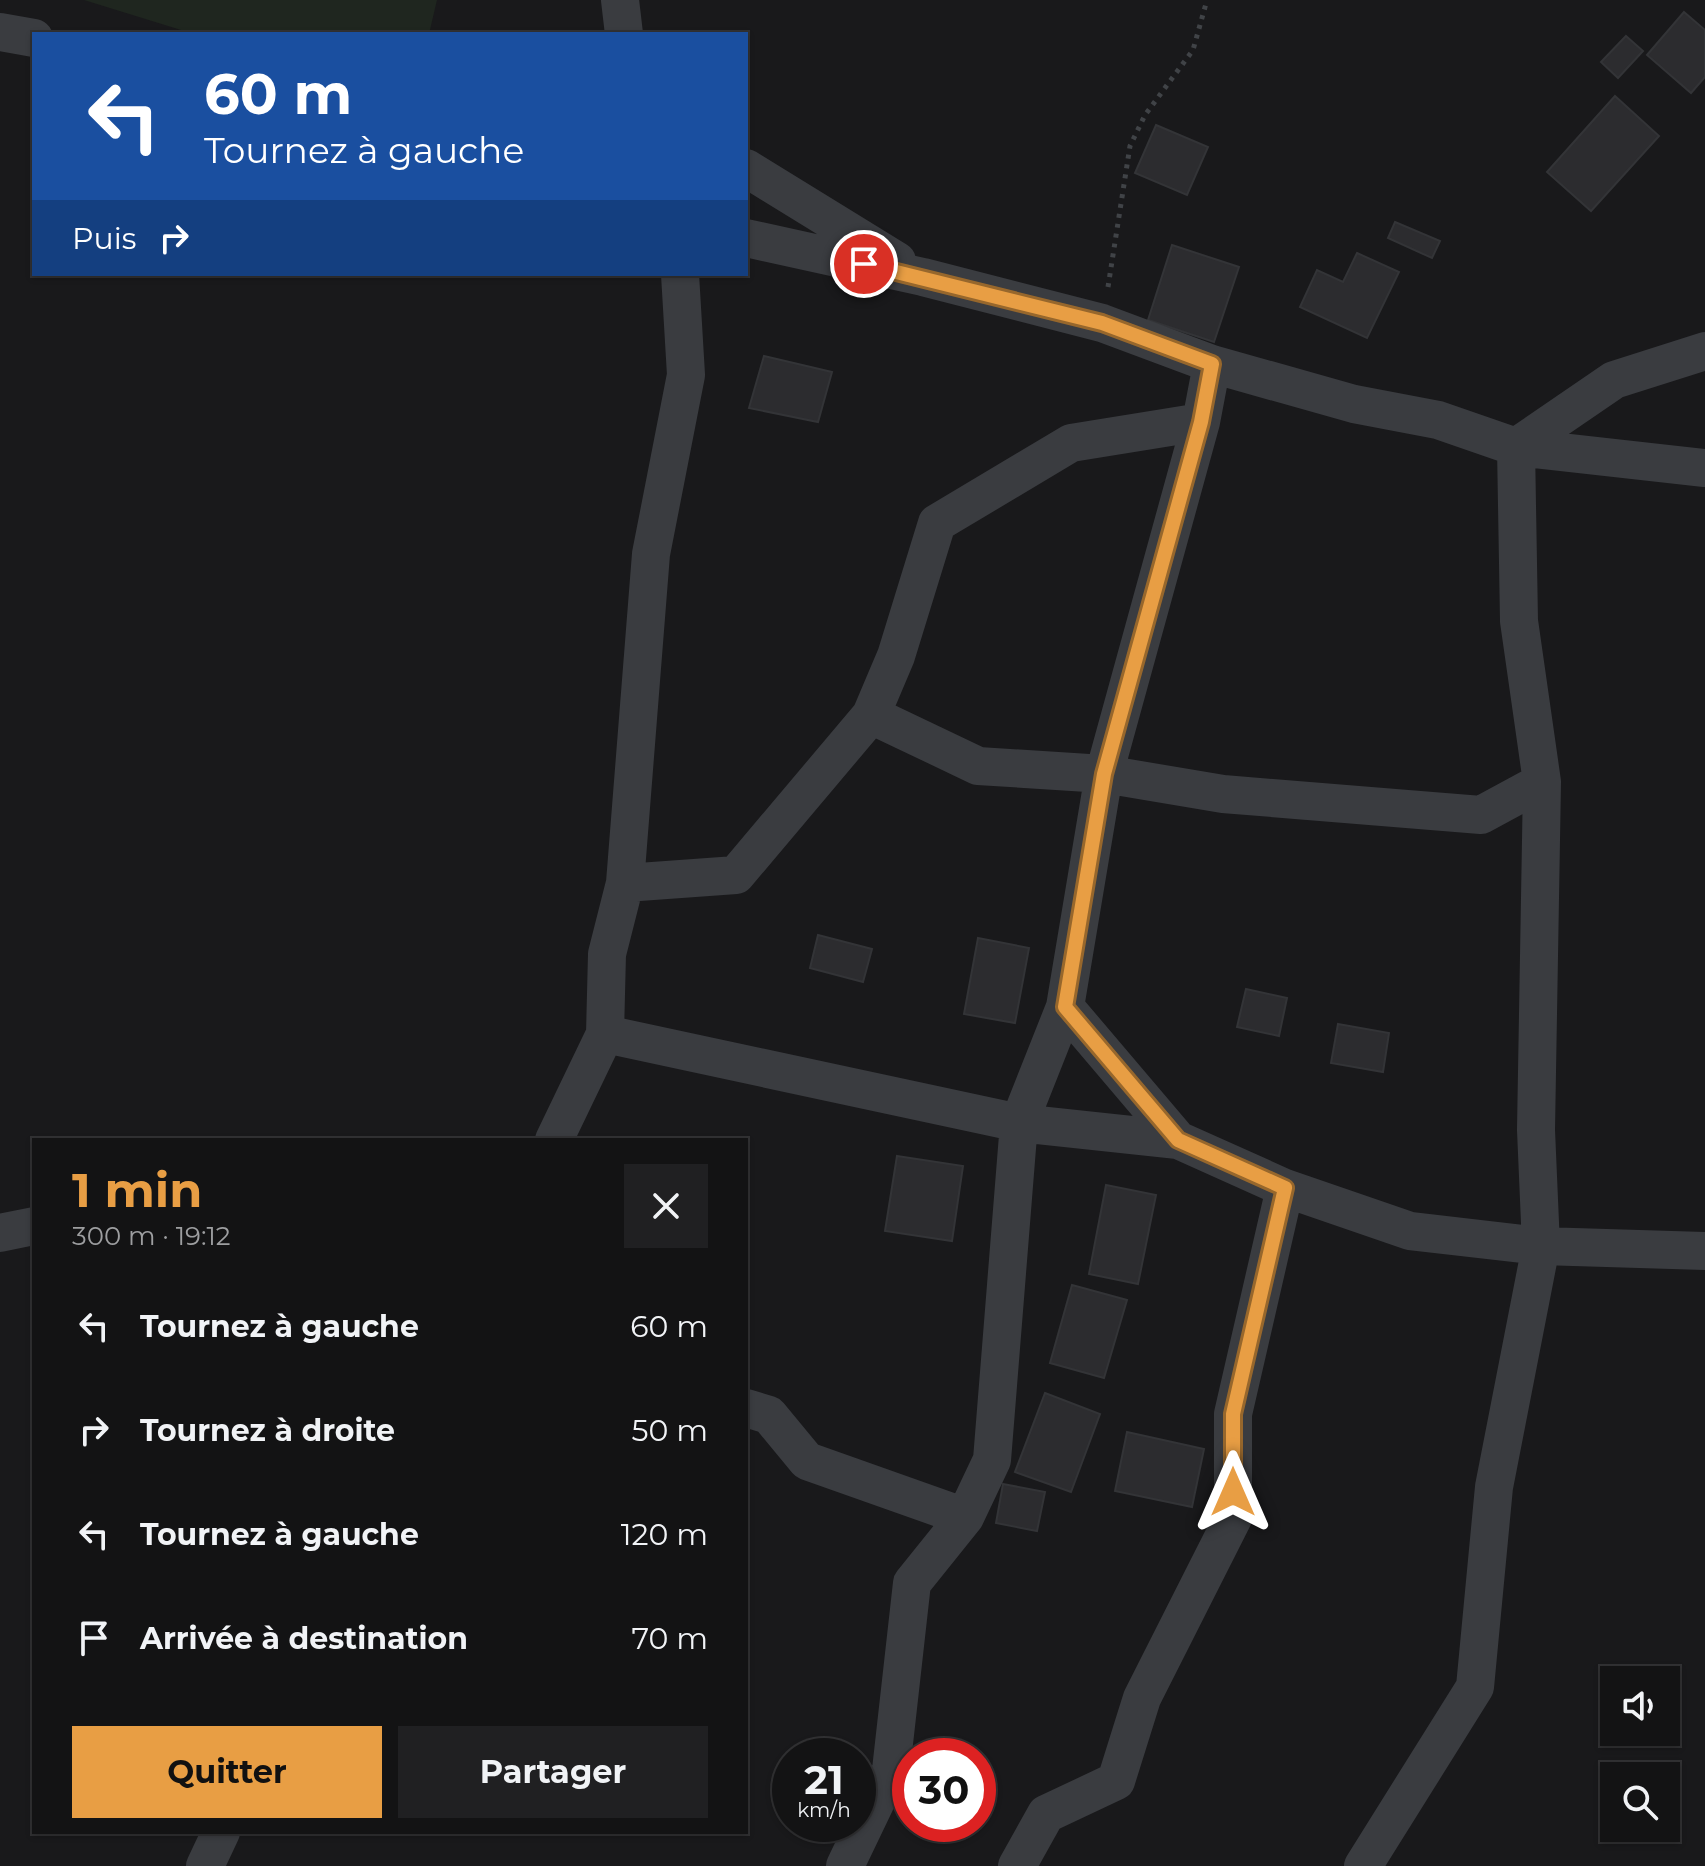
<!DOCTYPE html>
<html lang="fr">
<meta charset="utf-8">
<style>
:root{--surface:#131314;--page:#202022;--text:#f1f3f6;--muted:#9d9ea0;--line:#323234;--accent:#e89e44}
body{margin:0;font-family:Montserrat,sans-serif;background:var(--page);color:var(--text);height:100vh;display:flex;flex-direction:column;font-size:30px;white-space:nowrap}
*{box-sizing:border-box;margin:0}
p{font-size:26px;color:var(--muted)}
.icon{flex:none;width:44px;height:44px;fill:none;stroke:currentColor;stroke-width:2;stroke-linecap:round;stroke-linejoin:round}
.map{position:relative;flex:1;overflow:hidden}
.sheet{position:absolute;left:32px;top:1138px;width:716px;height:696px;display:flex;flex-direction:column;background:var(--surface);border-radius:0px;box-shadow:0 2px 6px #0004,0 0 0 2px var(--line)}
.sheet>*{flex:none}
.guide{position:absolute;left:32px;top:32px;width:716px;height:244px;border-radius:0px;box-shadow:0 2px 6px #0004,0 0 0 2px var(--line);background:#1a4fa0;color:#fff;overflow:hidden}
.tools{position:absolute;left:1600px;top:1666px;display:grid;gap:16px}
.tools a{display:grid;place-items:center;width:80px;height:80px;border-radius:0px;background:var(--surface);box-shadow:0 2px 6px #0004,0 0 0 2px var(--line);font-size:40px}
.speed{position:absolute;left:772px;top:1738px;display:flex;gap:16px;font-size:40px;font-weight:700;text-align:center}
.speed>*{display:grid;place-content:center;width:104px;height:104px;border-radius:50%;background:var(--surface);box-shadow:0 2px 6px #0004,0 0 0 2px var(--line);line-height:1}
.speed small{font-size:20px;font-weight:400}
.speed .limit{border:12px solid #d22;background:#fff;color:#111}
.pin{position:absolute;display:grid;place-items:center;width:68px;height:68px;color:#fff;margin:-34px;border:4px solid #fff;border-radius:50%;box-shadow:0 2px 8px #0007}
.me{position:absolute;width:88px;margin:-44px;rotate:0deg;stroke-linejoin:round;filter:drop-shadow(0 0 6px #0008)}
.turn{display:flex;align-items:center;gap:28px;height:168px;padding:0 40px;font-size:36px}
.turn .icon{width:104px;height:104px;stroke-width:2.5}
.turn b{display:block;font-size:56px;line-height:68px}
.then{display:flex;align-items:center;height:76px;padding:0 40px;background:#0003;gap:16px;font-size:30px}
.round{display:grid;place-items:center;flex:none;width:84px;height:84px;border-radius:0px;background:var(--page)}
.headline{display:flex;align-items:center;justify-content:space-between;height:136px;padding:0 40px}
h1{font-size:48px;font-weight:700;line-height:60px;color:var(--accent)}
.cta{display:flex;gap:16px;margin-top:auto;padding:16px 40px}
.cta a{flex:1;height:92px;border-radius:0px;background:var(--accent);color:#111;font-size:32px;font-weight:700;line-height:92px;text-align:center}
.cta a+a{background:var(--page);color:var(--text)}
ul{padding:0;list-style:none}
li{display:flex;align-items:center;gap:24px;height:104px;padding:0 40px}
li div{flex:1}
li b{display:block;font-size:30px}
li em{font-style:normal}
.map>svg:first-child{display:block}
.green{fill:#1f261f}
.building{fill:#2c2c2f;stroke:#333437;stroke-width:2}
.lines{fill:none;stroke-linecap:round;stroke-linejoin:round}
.path{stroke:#404347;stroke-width:5;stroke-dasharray:4 6;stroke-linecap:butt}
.street{stroke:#3a3c40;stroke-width:38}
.route-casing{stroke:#97672c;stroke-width:20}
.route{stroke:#e89e44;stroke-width:14}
</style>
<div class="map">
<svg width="1705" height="1866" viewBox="0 0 1705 1866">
<rect width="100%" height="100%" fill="#19191b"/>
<!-- green -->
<path class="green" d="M84 0H437L429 34H194Z"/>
<!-- building -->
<path class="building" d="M1684 12 1705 30V77L1691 93 1647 55Z
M1626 36 1643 51 1618 78 1601 62Z
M1615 96 1659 136 1591 211 1547 172Z
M1156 125 1208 147 1187 195 1135 173Z
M1395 222 1440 241 1432 258 1388 238Z
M1172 245 1239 267 1214 342 1148 320Z
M1357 253 1399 272 1367 338 1300 307 1317 270 1343 282Z
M764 356 832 372 818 422 749 408Z
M818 935 872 949 863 982 810 968Z
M978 938 1029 948 1015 1023 964 1014Z
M1246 989 1287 998 1279 1036 1237 1027Z
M1338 1024 1389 1033 1383 1072 1331 1063Z
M897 1156 963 1166 952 1241 885 1231Z
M1106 1185 1156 1195 1138 1284 1089 1274Z
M1072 1285 1127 1300 1104 1378 1050 1363Z
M1045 1393 1100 1414 1071 1492 1015 1472Z
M1127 1432 1204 1449 1192 1507 1115 1491Z
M1003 1484 1045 1492 1037 1531 996 1523Z"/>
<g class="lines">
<!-- path -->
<path class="path" d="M1108 287 1130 146 1145 115 1193 50 1207 0"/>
<!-- street -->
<path class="street" d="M620 0 624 34
M0 32 34 38
M746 168 897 261
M746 238 923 277 1102 323 1212 364 1354 404 1438 420 1516 447 1614 380 1705 351
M871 715 978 766 1104 774 1223 794 1481 815 1542 782
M625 883 736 875 871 715 896 656 937 523 1071 443 1201 422
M1065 1007 1178 1140
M605 1034 1019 1123 1178 1140 1285 1188 1410 1231 1541 1246 1705 1251
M554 1140 605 1034 607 954 625 883 651 554 686 375 680 274
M0 1233 34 1226
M746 1408 769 1415 807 1461 965 1517
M205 1866 221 1832
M845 1866 891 1770 912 1583 965 1517 992 1460 1019 1123 1065 1007 1104 774 1201 422 1212 364
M1017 1866 1046 1814 1116 1781 1142 1698 1233 1518V1414L1285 1188
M1363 1866 1475 1687 1494 1487 1541 1246 1536 1130 1542 782 1519 621 1516 447 1705 468"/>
</g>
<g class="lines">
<!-- route casing -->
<g class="route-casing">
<path id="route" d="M864 264 1102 323 1212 364 1201 422 1104 774 1065 1007 1178 1140 1285 1188 1233 1414V1492"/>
</g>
<!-- route -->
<use href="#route" class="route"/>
</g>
</svg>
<div class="tools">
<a><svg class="icon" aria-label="sound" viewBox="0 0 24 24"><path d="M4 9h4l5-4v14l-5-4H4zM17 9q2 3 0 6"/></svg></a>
<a><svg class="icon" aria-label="search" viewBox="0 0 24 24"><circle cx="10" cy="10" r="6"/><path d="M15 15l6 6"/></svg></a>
</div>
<div class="speed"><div>21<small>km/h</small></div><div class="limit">30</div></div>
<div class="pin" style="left:864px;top:264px;background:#d93025"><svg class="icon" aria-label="arrive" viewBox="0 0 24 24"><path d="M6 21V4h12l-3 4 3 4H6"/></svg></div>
<svg class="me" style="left:1233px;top:1492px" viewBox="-20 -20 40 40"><path d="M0-17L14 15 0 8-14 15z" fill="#e89e44" stroke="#fff" stroke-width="4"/></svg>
<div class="guide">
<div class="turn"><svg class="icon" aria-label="left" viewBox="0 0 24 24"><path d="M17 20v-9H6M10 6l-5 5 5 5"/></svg><div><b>60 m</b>Tournez à gauche</div></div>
<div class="then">Puis<svg class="icon" aria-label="right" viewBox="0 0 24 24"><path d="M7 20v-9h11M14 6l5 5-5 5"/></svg></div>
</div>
<section class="sheet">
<div class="headline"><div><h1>1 min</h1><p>300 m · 19:12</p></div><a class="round"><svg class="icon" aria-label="close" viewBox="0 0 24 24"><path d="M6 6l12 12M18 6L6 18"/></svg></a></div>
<ul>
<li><svg class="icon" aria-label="left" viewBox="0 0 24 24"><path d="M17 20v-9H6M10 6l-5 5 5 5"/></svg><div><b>Tournez à gauche</b></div><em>60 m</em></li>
<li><svg class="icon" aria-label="right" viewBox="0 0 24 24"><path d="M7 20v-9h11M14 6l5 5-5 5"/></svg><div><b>Tournez à droite</b></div><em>50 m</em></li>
<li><svg class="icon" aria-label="left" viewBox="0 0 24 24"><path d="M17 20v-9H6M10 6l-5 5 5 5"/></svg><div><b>Tournez à gauche</b></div><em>120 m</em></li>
<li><svg class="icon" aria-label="arrive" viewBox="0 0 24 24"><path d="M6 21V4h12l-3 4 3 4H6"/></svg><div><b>Arrivée à destination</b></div><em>70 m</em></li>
</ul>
<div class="cta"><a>Quitter</a><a>Partager</a></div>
</section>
</div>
